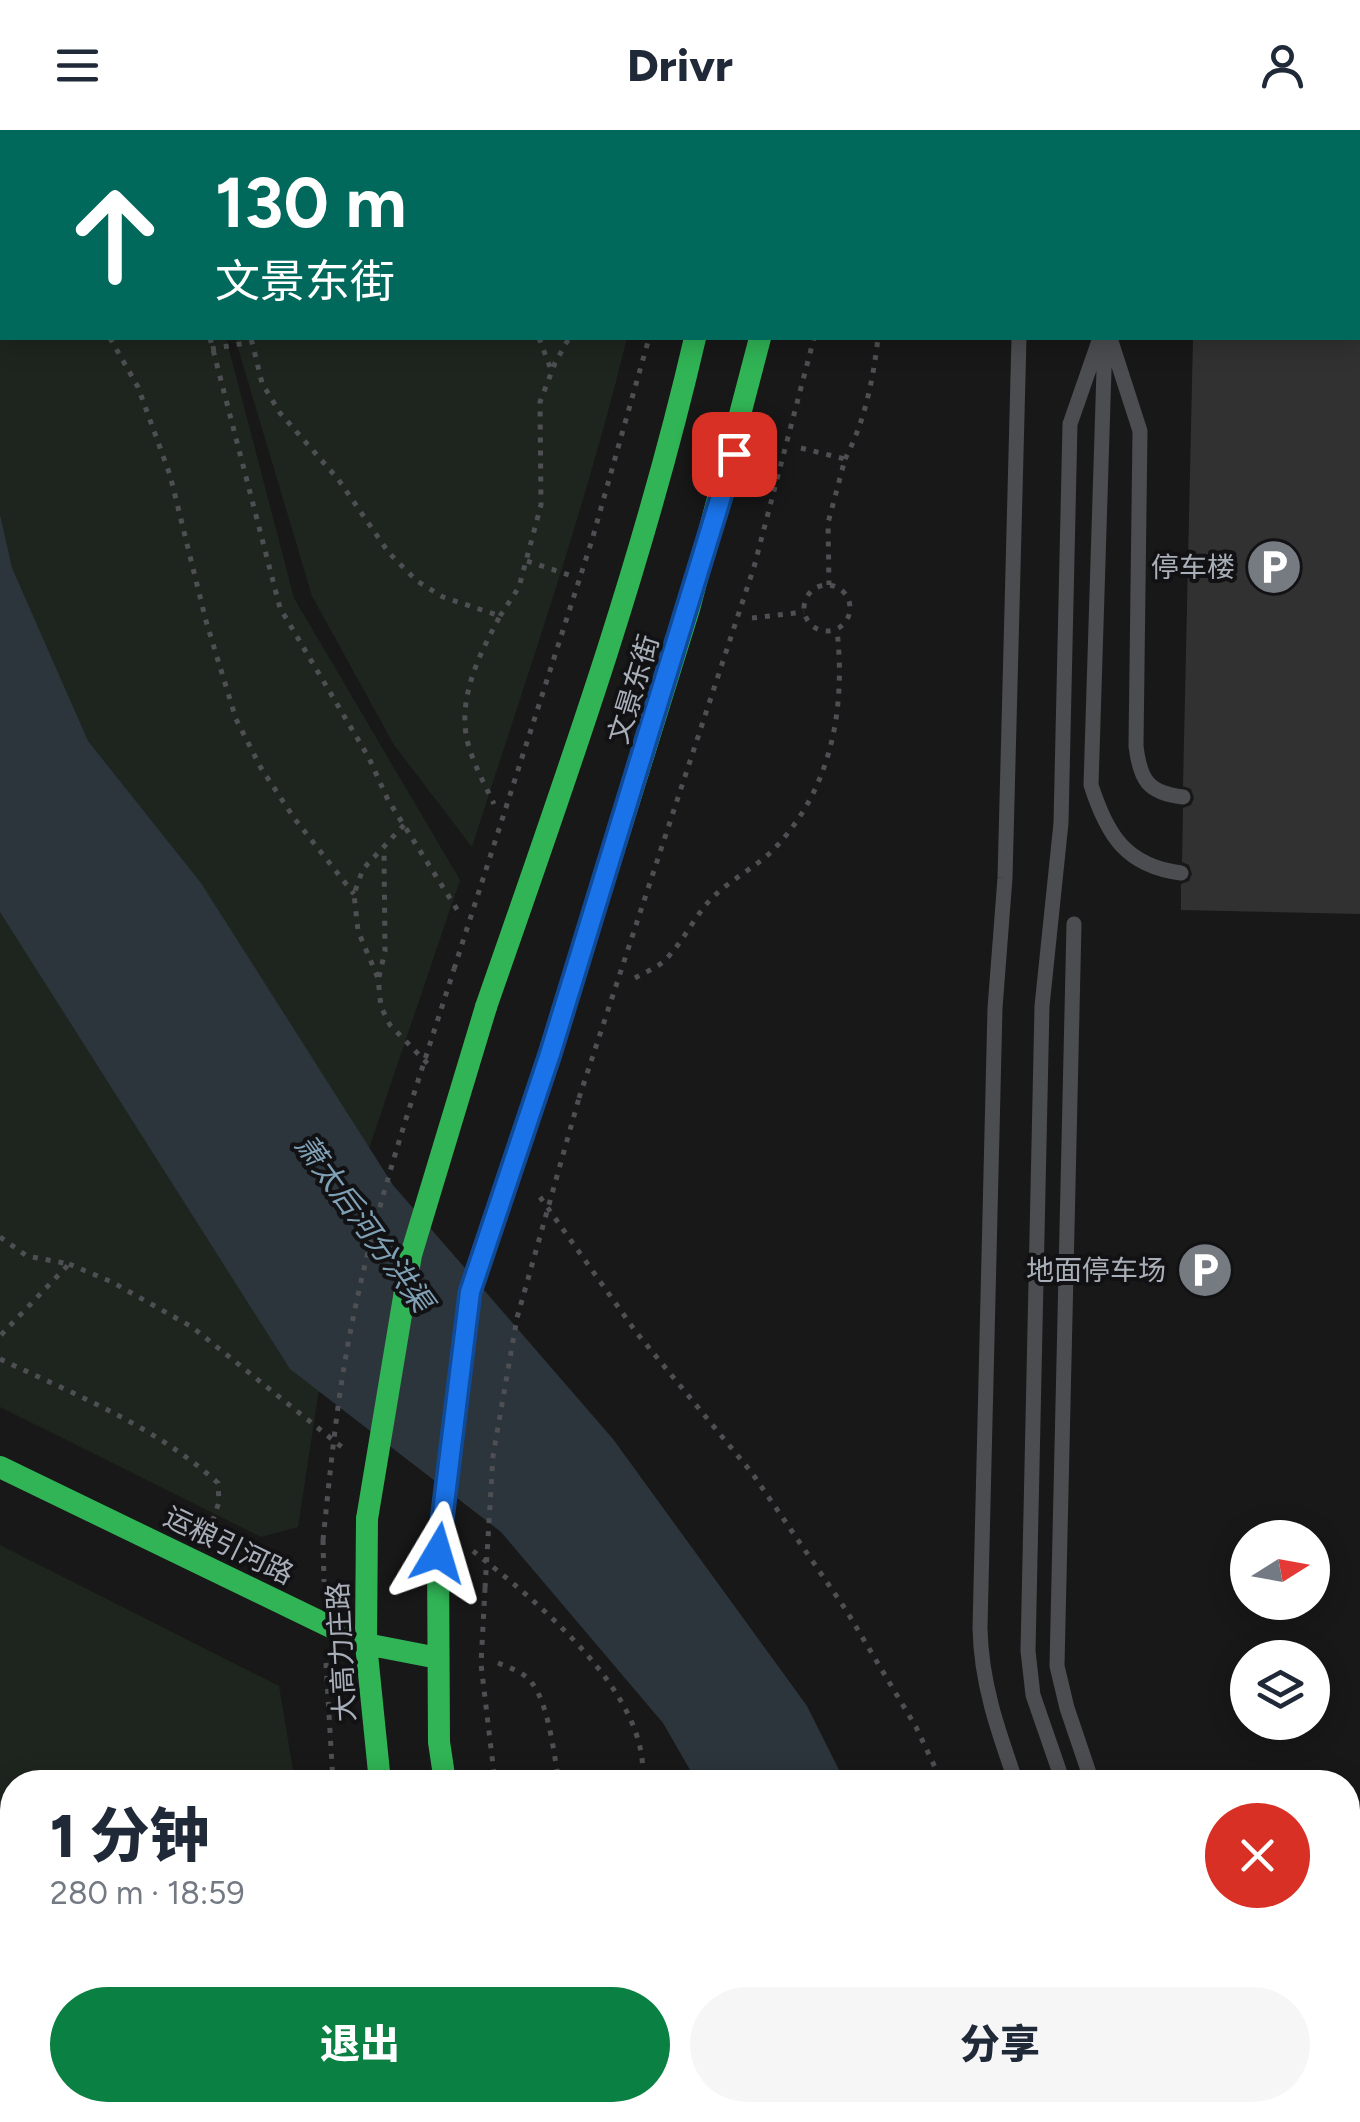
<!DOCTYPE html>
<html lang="zh">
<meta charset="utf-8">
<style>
:root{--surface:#fff;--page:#f6f6f7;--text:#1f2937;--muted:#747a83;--accent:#0b8043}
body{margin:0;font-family:Figtree,"Noto Sans SC",sans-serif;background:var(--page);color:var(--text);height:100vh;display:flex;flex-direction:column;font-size:38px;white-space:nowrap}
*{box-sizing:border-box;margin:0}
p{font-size:32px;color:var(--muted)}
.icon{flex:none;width:55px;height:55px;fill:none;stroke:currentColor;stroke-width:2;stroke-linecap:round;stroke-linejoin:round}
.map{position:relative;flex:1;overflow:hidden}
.drawer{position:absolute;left:0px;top:1640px;width:1360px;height:352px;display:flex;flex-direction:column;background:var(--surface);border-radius:40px 40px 0 0;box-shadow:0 5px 25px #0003}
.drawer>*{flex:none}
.guide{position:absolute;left:0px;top:0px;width:1360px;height:210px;box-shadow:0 5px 25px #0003;background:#00695c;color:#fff;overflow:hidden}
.needle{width:65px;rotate:79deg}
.controls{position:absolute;left:1230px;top:1390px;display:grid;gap:20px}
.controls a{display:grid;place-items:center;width:100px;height:100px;border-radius:50%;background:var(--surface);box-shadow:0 5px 25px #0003;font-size:50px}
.pin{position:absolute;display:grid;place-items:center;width:85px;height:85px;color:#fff;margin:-42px;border-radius:20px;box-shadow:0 5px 15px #0006}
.me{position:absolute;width:110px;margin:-55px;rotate:7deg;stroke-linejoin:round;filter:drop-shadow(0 0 8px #0008)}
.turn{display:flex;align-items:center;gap:35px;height:210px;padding:0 50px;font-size:45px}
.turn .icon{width:130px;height:130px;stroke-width:2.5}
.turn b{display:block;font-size:70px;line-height:85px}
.round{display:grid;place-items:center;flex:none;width:105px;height:105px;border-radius:52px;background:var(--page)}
.head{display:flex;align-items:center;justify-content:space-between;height:170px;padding:0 50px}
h1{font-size:60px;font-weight:800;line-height:75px}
.primary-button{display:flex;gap:20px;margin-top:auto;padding:20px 50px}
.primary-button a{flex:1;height:115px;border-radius:60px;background:var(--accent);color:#fff;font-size:40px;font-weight:800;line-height:115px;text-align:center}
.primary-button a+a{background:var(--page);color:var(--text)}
header{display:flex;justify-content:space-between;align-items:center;height:130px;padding:0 50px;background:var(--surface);font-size:45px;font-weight:800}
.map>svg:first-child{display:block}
.green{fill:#1e251e}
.water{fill:#2b353b}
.building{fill:#313132}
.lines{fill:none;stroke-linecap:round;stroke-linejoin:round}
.path{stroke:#4e4f53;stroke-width:5;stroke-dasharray:5 8;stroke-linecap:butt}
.lane{stroke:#4c4d51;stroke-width:15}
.fast{stroke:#30b455;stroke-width:22}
.slow{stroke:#ff9f0a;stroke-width:22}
.jam{stroke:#e5322d;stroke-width:22}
.path-bridge{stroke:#4e4f53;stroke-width:5;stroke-dasharray:5 8;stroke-linecap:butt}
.fast-bridge{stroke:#30b455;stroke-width:22}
.route-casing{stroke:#114b97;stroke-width:25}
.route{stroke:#1a73e8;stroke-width:18}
.labels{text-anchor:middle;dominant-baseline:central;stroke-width:8;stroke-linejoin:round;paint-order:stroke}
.poi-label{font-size:28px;fill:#a9afb9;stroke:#121214;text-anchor:end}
.street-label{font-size:28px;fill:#a9afb9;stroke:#121214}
.water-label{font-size:30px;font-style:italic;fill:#7fa0b5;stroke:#121214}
</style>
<header><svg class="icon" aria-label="menu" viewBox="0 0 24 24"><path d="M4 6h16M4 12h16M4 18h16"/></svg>Drivr<svg class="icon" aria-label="person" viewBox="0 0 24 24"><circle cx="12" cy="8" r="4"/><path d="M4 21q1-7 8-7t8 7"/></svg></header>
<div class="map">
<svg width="1360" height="1992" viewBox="0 0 1360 1992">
<rect width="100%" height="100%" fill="#181818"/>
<!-- green -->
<path class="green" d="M0 0H191V2H2V208H226L294 468 460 750 345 1089 298 1397 261 1407 0 1277Z
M198 0H669V2Z
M235 208H627C585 380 526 548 472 717L394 615 312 466Z
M0 1415 279 1556 295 1652H12V1980H365L368 1992H0Z"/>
<!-- water -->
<path class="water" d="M0 385 12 438 88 611 201 753 393 1055 613 1309 807 1576 845 1652H697L663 1593 501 1402 290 1239 0 782Z
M861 1980H986L990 1992H866Z"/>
<!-- building -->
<path class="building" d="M1193 208H1360V784L1181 780V754L1189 751 1192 744 1189 735 1182 732 1183 678 1191 675 1194 668 1191 659 1183 656Z"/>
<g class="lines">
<!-- path -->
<path class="path" d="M75 0 77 2
M179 0 180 2
M640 0 641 2
M23 2V0
M291 2V0
M693 2V0
M854 2V0
M110 208 138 257 170 345 206 491 236 589 261 638 294 688 354 764
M210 208 280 478 369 628 388 670 458 781
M539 208 552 242
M211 219 252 212 262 253 280 283 338 349 389 423 417 451 443 467 500 486C478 527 453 576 471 623 477 641 486 657 494 674
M801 318 845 329 828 393 829 455
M845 329C865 291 873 250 878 208
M527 431 569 445
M804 478a23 23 0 1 1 46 0a23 23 0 1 1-46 0Z
M500 486 519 457 541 375 540 272 555 233 569 208
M752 488 804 482
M404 695 363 739 354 764 358 801 378 848 381 877 390 895 430 936
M454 839 592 410 649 208
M379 847 385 821 384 719
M635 848C645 842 659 837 667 828 685 809 695 785 713 767 731 749 755 738 773 720 831 660 846 580 837 500
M579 968 754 437 814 208
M540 1067 636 1202 752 1343 846 1480 916 1597 942 1652
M0 1107 27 1126 69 1134 0 1206
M69 1134 112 1152 192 1197 343 1318
M0 1229C76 1265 155 1296 218 1353L219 1372 212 1393
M323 1410 324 1452
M473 1421C535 1470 653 1565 642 1652
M485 1458 481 1534 495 1652
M326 1533 333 1652
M498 1533C510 1538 524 1542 532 1553 549 1575 554 1625 559 1652
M409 1980 413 1992
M582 1980 587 1992
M1074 1980 1078 1992"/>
<!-- lane -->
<path class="lane" d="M1025 2V0
M1111 2V0
M1179 2V0
M1105 208 1091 655C1107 705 1126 736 1181 743
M1110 208 1140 301 1136 616C1140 650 1148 663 1183 667
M1074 794 1057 1536 1067 1578 1092 1652
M1016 1652C998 1601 981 1553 980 1498L995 878 1005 748 1019 208
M1063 1652 1033 1565 1028 1521 1042 876 1061 693 1070 294 1100 208
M1127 1980 1131 1992
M1173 1980 1177 1992
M1202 1980 1206 1992"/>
<!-- fast -->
<path class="fast" d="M734 2 735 0
M801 2 802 0
M486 877C563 656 642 437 695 208
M550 924 689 479 760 208
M0 1337 366 1514 438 1528
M367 1389 366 1514 380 1652
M438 1423 439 1612 445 1652"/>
<!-- slow -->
<path class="slow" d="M526 1980 531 1992"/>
<!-- jam -->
<path class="jam" d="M455 1980 459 1992"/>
<!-- path-bridge -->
<path class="path-bridge" d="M323 1410C331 1334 338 1258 354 1184 378 1066 418 953 454 839
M485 1458 493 1326 517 1188 579 968"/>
<!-- fast-bridge -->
<path class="fast-bridge" d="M367 1389 411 1125 486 877
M438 1423 470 1162 550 924"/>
</g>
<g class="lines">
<!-- route casing -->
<g class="route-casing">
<path id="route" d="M438 1423 470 1162 550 924 734 324"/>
</g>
<!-- route -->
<use href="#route" class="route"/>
</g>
<!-- icons -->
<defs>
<g id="parking-disc" transform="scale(2.875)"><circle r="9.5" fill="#767a81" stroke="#121214"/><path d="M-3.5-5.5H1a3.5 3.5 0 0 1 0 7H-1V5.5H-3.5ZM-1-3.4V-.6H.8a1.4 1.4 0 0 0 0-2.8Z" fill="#fff"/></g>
</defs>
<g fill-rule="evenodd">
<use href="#parking-disc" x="1274" y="437"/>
<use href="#parking-disc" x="1205" y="1140"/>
</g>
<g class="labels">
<!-- poi labels -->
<g class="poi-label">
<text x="1235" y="437">停车楼</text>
<text x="1166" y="1140">地面停车场</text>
</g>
<!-- street labels -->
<g class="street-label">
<text transform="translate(633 559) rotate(-73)">文景东街</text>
<text transform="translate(229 1415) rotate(26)">运粮引河路</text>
<text transform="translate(341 1522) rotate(-93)">大高力庄路</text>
</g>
<!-- water labels -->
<g class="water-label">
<text transform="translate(364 1093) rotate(54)">萧太后河分洪渠</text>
</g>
</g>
</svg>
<div class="controls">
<a><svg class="needle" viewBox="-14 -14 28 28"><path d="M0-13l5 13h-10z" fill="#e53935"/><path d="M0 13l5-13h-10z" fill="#747a83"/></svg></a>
<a><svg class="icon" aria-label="layers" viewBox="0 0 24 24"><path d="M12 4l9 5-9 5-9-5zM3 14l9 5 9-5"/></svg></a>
</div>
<div class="pin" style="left:734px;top:324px;background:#d93025"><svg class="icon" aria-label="arrive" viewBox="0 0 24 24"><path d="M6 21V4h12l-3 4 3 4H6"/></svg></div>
<svg class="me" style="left:438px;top:1423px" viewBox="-20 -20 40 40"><path d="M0-17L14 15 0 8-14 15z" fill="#1a73e8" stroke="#fff" stroke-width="4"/></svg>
<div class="guide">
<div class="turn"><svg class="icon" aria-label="ahead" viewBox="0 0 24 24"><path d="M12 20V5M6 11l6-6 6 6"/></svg><div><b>130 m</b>文景东街</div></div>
</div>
<section class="drawer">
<div class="head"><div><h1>1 分钟</h1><p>280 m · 18:59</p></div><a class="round" style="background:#d93025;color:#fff"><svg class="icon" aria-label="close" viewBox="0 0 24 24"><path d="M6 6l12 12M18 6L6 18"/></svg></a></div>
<div class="primary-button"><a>退出</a><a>分享</a></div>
</section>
</div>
